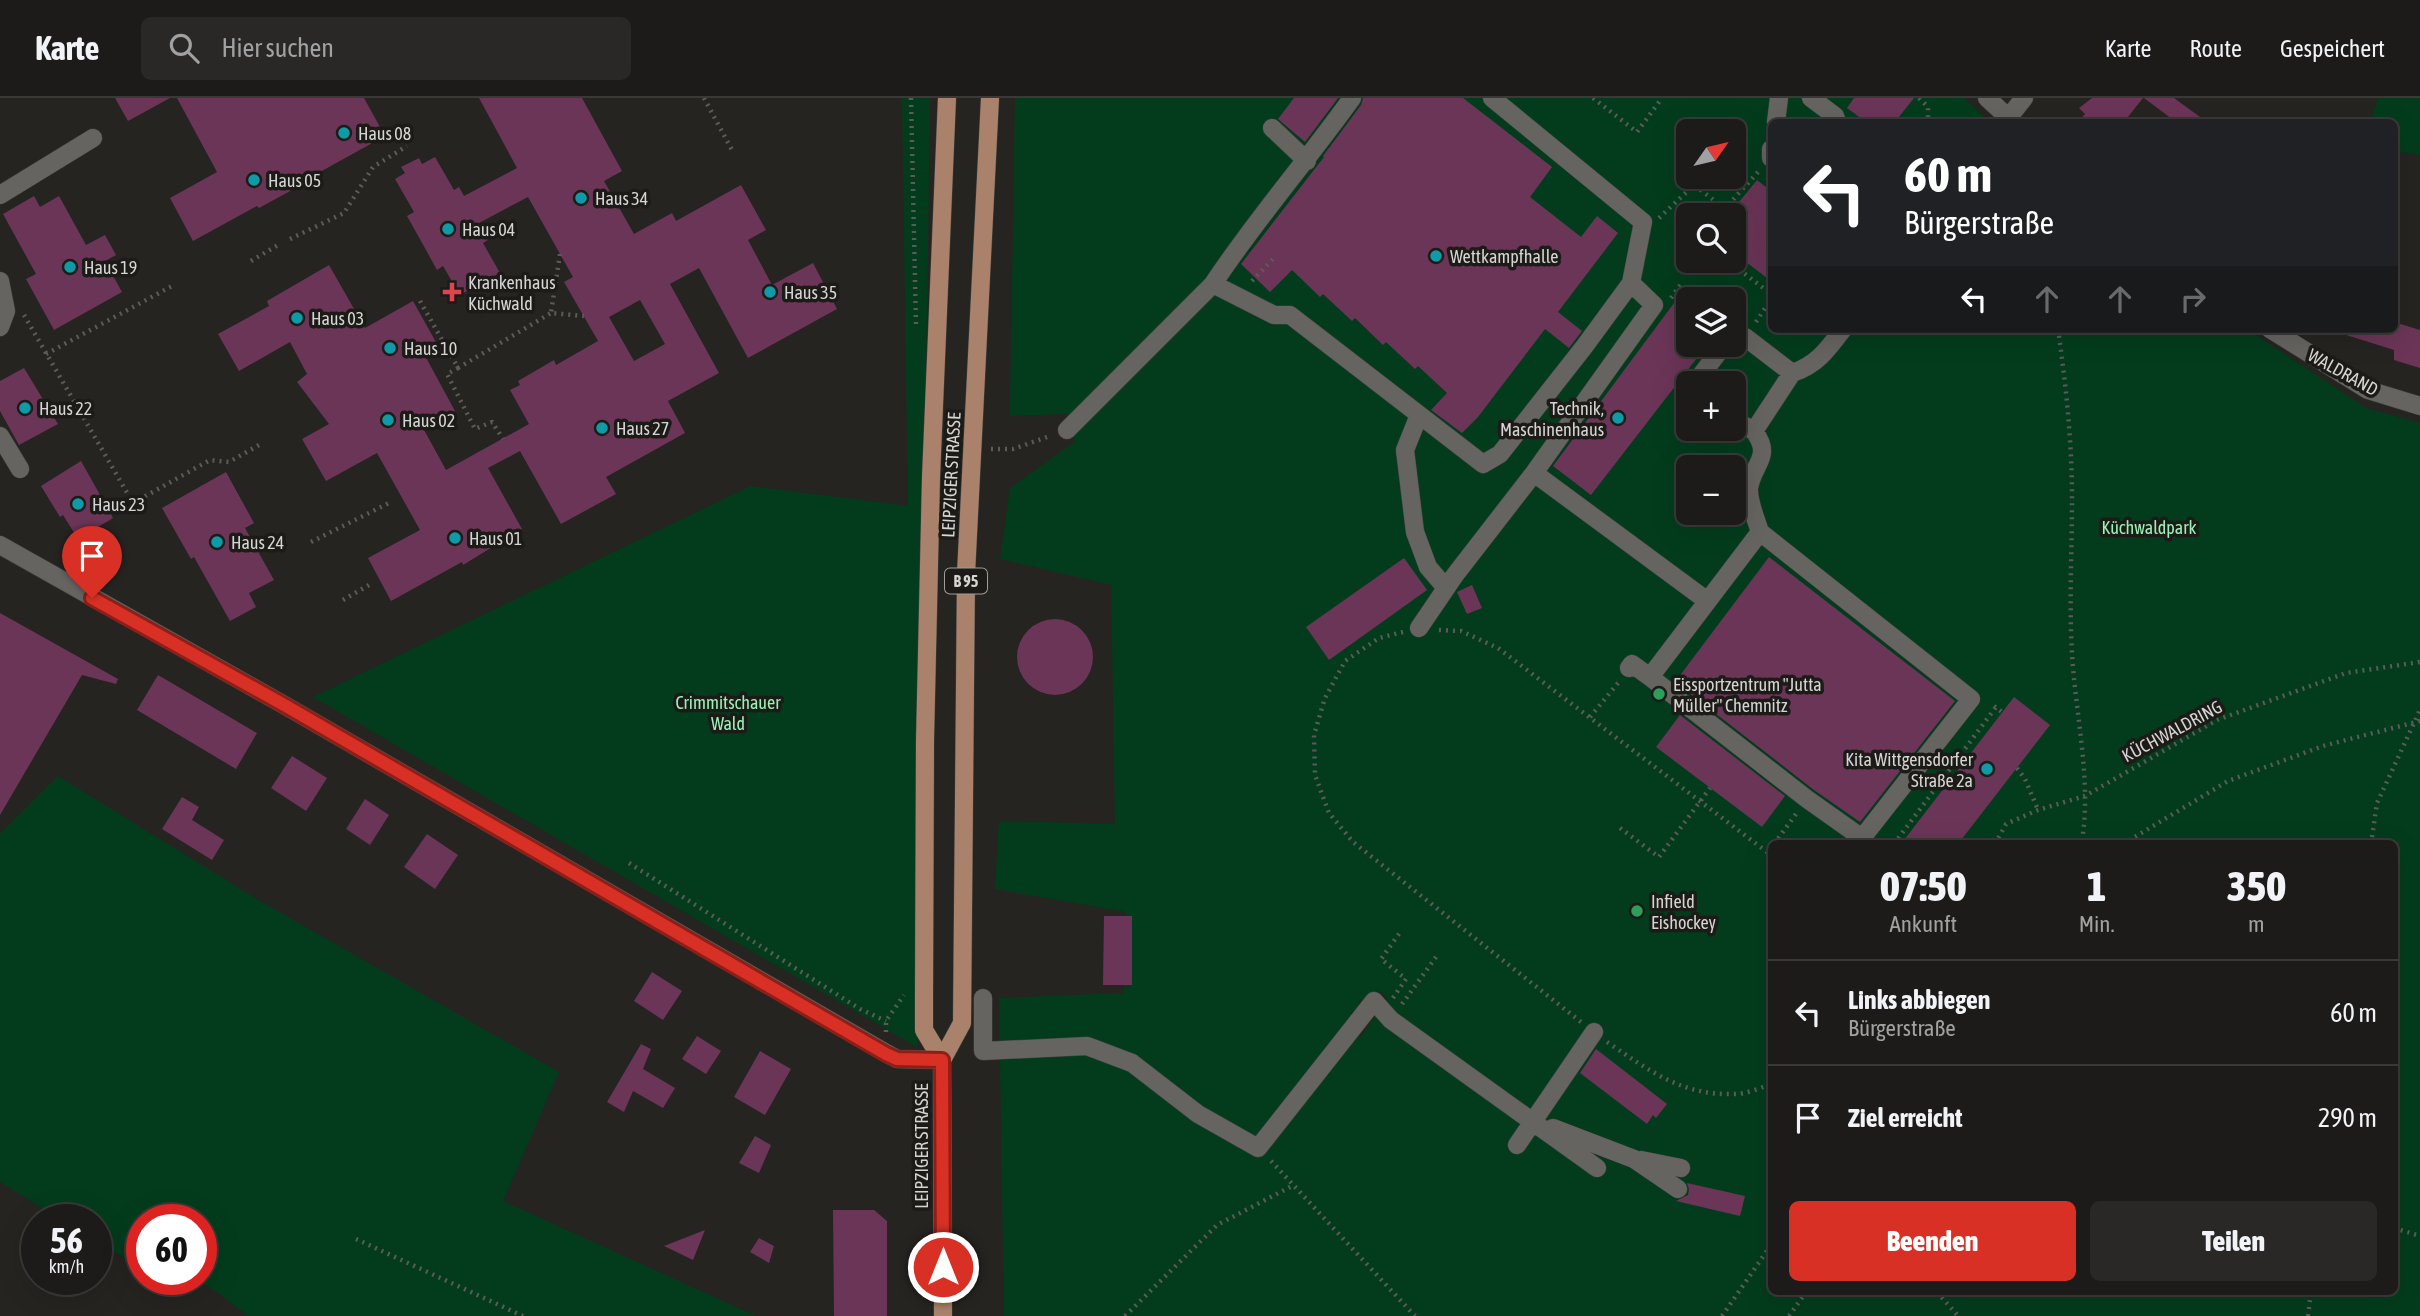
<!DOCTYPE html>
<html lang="de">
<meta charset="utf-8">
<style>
:root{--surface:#1c1b19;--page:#292826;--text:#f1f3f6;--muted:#a0a1a2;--line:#3a3938;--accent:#d93025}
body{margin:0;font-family:"Asap Condensed",sans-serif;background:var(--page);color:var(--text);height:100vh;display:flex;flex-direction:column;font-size:26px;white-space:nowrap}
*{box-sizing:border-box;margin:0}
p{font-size:23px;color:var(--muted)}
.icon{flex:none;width:38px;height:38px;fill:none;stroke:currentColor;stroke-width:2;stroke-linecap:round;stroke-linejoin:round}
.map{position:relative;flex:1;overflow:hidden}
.sheet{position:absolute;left:1768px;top:742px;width:630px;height:455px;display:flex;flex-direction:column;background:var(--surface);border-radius:10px;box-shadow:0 7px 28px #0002,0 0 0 2px var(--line)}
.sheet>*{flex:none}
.top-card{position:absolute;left:1768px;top:21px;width:630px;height:214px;border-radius:10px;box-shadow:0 7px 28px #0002,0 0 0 2px var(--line);background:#202124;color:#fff;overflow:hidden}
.needle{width:46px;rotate:56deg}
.tools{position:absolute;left:1676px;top:21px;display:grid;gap:14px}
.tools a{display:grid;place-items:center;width:70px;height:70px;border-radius:10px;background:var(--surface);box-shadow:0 7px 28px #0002,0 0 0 2px var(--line);font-size:35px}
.speed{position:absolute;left:21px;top:1106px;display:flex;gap:14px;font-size:35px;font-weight:700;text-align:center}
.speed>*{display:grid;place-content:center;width:91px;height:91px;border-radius:50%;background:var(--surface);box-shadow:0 7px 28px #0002,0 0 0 2px var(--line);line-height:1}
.speed small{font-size:18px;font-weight:400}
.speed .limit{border:10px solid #d22;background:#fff;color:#111}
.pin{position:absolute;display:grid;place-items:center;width:60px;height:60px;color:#fff;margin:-72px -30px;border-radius:50% 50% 50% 0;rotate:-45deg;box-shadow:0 0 7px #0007}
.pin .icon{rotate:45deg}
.me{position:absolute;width:77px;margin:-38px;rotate:0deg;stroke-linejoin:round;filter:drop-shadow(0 0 5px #0008)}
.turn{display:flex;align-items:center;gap:24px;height:147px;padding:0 21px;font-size:32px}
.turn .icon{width:91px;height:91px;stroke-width:2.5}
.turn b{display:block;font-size:49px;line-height:60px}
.lanes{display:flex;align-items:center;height:66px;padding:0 21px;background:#0003;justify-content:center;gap:35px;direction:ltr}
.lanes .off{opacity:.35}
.eta{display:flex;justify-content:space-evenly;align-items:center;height:119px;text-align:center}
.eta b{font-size:42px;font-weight:800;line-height:49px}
.action{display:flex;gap:14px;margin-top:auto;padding:14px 21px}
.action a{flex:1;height:80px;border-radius:10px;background:var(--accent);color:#fff;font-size:28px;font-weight:800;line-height:80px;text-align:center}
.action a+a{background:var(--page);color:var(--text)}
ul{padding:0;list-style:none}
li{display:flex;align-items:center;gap:21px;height:105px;padding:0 21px;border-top:2px solid var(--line)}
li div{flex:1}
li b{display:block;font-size:26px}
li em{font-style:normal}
header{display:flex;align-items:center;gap:42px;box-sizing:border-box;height:98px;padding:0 35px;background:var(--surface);border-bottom:2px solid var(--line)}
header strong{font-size:33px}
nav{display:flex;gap:38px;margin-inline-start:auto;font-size:24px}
.search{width:490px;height:63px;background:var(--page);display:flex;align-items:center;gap:18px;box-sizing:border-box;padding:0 24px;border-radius:10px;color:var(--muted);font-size:26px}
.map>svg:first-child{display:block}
.green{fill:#033c1d;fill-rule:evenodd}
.building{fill:#6b3557;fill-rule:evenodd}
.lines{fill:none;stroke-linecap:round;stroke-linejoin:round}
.minor-casing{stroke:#42423f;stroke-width:19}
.major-casing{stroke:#42423f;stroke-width:19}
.path{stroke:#5b5b58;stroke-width:4.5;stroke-dasharray:2 5;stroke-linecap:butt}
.minor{stroke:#656461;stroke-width:18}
.major{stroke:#aa826b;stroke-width:18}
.route-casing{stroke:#8d1f18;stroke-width:18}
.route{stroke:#d93025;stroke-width:12}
.culture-dot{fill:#0f9aa8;stroke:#1c1b18;stroke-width:2.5}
.health-dot{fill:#e0444e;stroke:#1c1b18;stroke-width:2.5}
.leisure-dot{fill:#2e9e5b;stroke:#1c1b18;stroke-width:2.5}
.labels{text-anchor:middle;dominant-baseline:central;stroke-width:7;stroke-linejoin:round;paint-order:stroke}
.shield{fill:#1c1b18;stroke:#9e9d9b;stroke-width:2}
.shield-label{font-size:16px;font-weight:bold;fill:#d5d5d3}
.poi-label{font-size:18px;fill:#d5d5d3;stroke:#1c1b18;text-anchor:start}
.street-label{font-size:18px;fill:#d5d5d3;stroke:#1c1b18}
.park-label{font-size:18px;fill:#9bf2b6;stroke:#1c1b18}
</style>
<header>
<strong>Karte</strong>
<div class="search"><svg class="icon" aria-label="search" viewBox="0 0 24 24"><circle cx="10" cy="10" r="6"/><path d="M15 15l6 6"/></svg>Hier suchen</div>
<nav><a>Karte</a><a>Route</a><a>Gespeichert</a></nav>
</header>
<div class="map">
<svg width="2420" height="1218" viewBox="0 0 2420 1218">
<rect width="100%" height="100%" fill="#252421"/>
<!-- green -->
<path class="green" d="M902 0H930L917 949 313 599 751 388 908 408Z
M1015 0H1964L1984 19 1980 24H1771V231H2247L2366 310 2420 325V1218H1004L999 900 1124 895 1126 814 995 791 999 723 1115 726 1111 487 1000 461 1010 390 1076 343 1067 332 1070 316 1010 318ZM1689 33H1734V79H1689ZM1689 117H1734V163H1689ZM1689 201H1734V247H1689ZM1689 285H1734V331H1689ZM1689 369H1734V415H1689ZM1771 746H2394V1194H1771ZM1377 892 1388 900 1360 940 1359 901 1366 906Z
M2378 0H2420V57L2394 53V24H2370Z
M58 678 255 800 559 974 503 1103 756 1218H248L220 1196 195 1181H201V1122H142V1170L96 1143V1122H62L0 1084V736Z"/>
<!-- building -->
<path class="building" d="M115 0H170L128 23Z
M177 0H364L385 38 291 90 292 92 259 110 257 108 193 143 170 100 217 74Z
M479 0H582L622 73 604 83 634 136 672 115 676 123 741 87 766 132 748 142 772 187 813 165 837 211 748 260 699 170 670 186 719 275 668 303 685 335 606 379 616 396 561 426 520 353 488 370 522 431 463 467 462 464 391 503 368 460 420 432 377 355 326 383 302 341 329 326 297 284 307 276 290 244 239 273 218 236 269 208 267 203 329 167 365 230 413 203 437 246 423 254 455 313 423 330 446 372 529 326 510 292 520 287 518 283 554 262 556 267 598 243 564 184 573 179 528 99 479 125 488 142 483 145 500 175 460 197 443 168 437 172 426 152 407 118 414 114 395 81 405 75 401 69 419 60 422 66 435 59 454 92 459 89 464 98 517 70ZM640 202 665 246 634 263 609 219Z
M1294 0H1338L1305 44 1278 21Z
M1363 0H1463L1552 69 1530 99 1581 139 1597 118 1618 135 1558 214 1582 233 1575 242 1569 250 1545 231 1478 319 1462 335 1431 312 1447 295 1418 268 1415 271 1386 244 1383 247 1355 220 1352 223 1323 196 1320 199 1292 172 1270 194 1241 166 1324 59 1323 58 1361 7Z
M1854 0H1914L1895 24H1866L1847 10Z
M2092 0H2143L2124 24H2078L2085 16 2079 10Z
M2144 0H2174L2207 24H2176Z
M1757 82 1771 93V183L1734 155V110Z
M34 98 40 109 59 98 86 147 105 137 116 157 105 163 122 194 54 232 26 181 36 176 3 116Z
M1674 205 1689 217V247H1707L1591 397 1553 368Z
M2394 224 2420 232V270L2394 262V252L2340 235V231H2394Z
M24 270 58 326 19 347 0 313V283Z
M81 363 113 420 78 441 63 417 60 419 41 388Z
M226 374 254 425 245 430 274 482 249 495 256 509 230 523 194 459 191 461 162 410Z
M1769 459 1955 603 1860 724 1814 692 1675 584Z
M1404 460 1427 492 1329 562 1306 529Z
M1472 487 1482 510 1467 516 1457 494Z
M0 515 118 581 116 586 82 577 0 717Z
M1017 559a38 38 0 1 1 76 0a38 38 0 1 1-76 0Z
M158 577 257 635 236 671 137 612Z
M2014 599 2050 627 1958 746H1901Z
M1680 617 1785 698 1762 729 1656 649Z
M292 658 327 680 306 713 271 690Z
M182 699 199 709 192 722 224 742 212 762 162 731Z
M365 701 389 717 370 747 346 731Z
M427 736 458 757 435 791 404 769Z
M1104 818H1132V887H1103Z
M652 874 682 893 663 922 634 903Z
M697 938 721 953 706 976 682 961Z
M641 946 651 951 643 971 675 990 663 1010 633 993 624 1014 607 1004Z
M1596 951 1667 1006 1656 1020 1653 1017 1647 1026 1580 975Z
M760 953 791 971 765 1017 734 999Z
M755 1038 771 1047 759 1075 739 1065Z
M1687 1085 1745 1098 1740 1118 1676 1103 1688 1097 1689 1091Z
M833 1112H874L887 1123V1218H834Z
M705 1132 693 1162 664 1148Z
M759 1140 774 1148 769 1165 750 1154Z"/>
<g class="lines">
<!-- minor casing -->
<g class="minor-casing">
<path id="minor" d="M1352 0C1307 63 1256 121 1213 186L1274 217H1290L1483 366 1500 356 1584 249 1631 185 1643 124 1492 0
M1811 0 1835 18 1837 24
M1987 0 2013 24
M1776 24 1779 0
M2005 24 2024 0
M1272 30 1307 63
M1771 51V60
M0 97 93 40
M0 183 6 213 0 229
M2270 231 2368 292 2420 308
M1734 237 1745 239 1792 275
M1695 285 1724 247
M1419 317 1405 352 1415 434 1428 469 1446 490
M1734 322 1754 333
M1067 332 1213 186
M0 338 20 371
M1534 375 1706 502
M0 447 286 608 886 955 897 961 942 962
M1419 530 1455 477 1534 375 1654 207 1631 185
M1629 570 1632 566 1650 579 1760 434C1756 421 1748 403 1749 390 1753 365 1773 359 1754 333L1792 275C1817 267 1828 251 1843 231
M1650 579 1807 701 1862 740 1971 601 1760 434
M983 900V953L1087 948 1132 965 1198 1016 1258 1050 1374 903 1391 922 1597 1070
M1553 1030 1634 1061 1678 1091
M1517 1047 1594 934
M1641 1062 1681 1070"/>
</g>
<!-- major casing -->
<g class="major-casing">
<path id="major" d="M942 962 962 925 966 476 990 0
M943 1218 942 962 924 932V899L925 643 931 379 947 0"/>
</g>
<!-- path -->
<path class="path" d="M704 0 732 52
M911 0 916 227
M1593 0 1637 34 1662 0
M1919 0 1928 9V24
M1896 23 1898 24
M1719 117 1758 74
M1659 120 1694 87 1724 110
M290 141 344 115 373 69 407 48
M560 156 551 215 584 218
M251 163 278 147
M1728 163 1771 196
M1252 183 1273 161
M1671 200 1681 186 1699 201
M420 203 458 270 551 215
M24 217 133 405 210 362 229 364 259 347
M1756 224 1771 201
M2058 231C2066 287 2072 344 2072 401 2072 452 2069 504 2072 555 2075 613 2093 690 2081 746
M46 256 172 188
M458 270 447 276 475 331 492 324 503 341
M991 351H1013L1050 338
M311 444 389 405
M343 502 369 487
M1439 532 1461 533 1498 550 1771 757
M1403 534 1379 540 1345 563 1325 600 1314 637 1315 677 1329 715 1353 744 1581 924
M1994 608 2002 614
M1590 619 1618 585
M2017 670 2025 681 2038 712
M1620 730 1659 759 1710 690
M1774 746 1796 716
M1894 746 1996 609
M1995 746 2006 726 2038 712 2085 698 2217 622 2346 575 2420 564
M2123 746 2228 683 2323 648 2420 623
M2371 746 2377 705 2420 612
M629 765 860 911 886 923
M1393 900 1406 881 1381 861 1401 833
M1402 906 1436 859
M886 934V923L904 897
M1607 944C1649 972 1681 998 1735 996 1746 996 1760 990 1771 986
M1271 1063 1415 1218
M2394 1130 2420 1138
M356 1141 523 1218
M1937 1194 1958 1218
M1125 1218 1217 1127 1294 1087
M1722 1218 1771 1147
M1789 1218 1806 1194
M2308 1218 2311 1194"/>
<!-- minor -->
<use href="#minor" class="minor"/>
<!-- major -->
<use href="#major" class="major"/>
</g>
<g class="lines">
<!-- route casing -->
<g class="route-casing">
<path id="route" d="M92 500 286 608 886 956 897 961 942 962 943 1169"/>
</g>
<!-- route -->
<use href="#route" class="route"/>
</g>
<!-- markers -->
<g class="culture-dot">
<circle cx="344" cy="35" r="7"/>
<circle cx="254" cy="82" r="7"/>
<circle cx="581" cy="100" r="7"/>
<circle cx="448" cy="131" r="7"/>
<circle cx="1436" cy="158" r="7"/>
<circle cx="70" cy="169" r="7"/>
<circle cx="770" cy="194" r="7"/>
<circle cx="297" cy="220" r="7"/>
<circle cx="390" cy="250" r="7"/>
<circle cx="25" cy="310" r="7"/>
<circle cx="1618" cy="320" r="7"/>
<circle cx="388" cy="322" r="7"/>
<circle cx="602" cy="330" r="7"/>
<circle cx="78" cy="406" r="7"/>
<circle cx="455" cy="440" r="7"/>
<circle cx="217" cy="444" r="7"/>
<circle cx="1987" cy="671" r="7"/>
</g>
<path class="health-dot" d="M448.5 183.5h7v7h7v7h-7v7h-7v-7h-7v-7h7z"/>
<g class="leisure-dot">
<circle cx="1659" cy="596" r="7"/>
<circle cx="1637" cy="813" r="7"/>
</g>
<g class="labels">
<!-- shield labels -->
<rect class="shield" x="945" y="470.5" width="42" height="25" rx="5"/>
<g class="shield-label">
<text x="966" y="483">B 95</text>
</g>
<!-- poi labels -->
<g class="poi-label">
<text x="358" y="35">Haus 08</text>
<text x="268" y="82">Haus 05</text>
<text x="595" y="100">Haus 34</text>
<text x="462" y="131">Haus 04</text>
<text x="1450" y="158">Wettkampfhalle</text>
<text x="84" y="169">Haus 19</text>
<text x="468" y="184">Krankenhaus<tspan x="468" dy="21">Küchwald</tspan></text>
<text x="784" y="194">Haus 35</text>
<text x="311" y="220">Haus 03</text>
<text x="404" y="250">Haus 10</text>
<text x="39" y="310">Haus 22</text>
<text x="1604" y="310" text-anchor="end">Technik,<tspan x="1604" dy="21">Maschinenhaus</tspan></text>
<text x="402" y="322">Haus 02</text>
<text x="616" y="330">Haus 27</text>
<text x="92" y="406">Haus 23</text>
<text x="469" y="440">Haus 01</text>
<text x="231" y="444">Haus 24</text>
<text x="1673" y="586">Eissportzentrum "Jutta<tspan x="1673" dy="21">Müller" Chemnitz</tspan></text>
<text x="1973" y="661" text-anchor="end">Kita Wittgensdorfer<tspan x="1973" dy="21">Straße 2a</tspan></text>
<text x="1651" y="803">Infield<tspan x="1651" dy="21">Eishockey</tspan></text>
</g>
<!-- street labels -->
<g class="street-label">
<text transform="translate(2343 274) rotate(29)">WALDRAND</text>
<text transform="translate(951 377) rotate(-87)">LEIPZIGER STRASSE</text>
<text transform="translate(2172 633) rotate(-28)">KÜCHWALDRING</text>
<text transform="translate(921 1048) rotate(-90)">LEIPZIGER STRASSE</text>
</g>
<!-- park labels -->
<g class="park-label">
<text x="2149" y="429">Küchwaldpark</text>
<text x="728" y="604">Crimmitschauer<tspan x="728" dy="21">Wald</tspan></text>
</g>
</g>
</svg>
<div class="tools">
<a><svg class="needle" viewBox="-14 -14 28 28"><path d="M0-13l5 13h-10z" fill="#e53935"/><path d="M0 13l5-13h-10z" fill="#a0a1a2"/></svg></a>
<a><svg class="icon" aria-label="search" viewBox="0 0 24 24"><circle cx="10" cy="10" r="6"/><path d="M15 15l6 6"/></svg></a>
<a><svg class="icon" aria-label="layers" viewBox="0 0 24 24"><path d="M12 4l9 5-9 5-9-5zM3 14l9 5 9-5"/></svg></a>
<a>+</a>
<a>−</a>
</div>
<div class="speed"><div>56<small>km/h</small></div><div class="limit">60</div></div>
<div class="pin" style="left:92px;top:500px;background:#d93025"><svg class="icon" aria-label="arrive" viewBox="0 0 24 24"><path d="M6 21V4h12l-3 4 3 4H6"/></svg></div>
<svg class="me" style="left:943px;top:1169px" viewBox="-20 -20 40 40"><circle r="17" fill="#d93025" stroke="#fff" stroke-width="3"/><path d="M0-11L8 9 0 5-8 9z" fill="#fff"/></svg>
<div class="top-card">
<div class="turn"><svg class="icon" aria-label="left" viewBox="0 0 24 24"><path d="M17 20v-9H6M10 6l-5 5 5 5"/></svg><div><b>60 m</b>Bürgerstraße</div></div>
<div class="lanes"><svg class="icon" aria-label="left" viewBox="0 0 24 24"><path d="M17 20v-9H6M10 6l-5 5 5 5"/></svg><svg class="icon off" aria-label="ahead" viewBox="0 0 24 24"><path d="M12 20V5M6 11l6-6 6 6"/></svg><svg class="icon off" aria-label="ahead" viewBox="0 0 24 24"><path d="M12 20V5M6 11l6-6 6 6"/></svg><svg class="icon off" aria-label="right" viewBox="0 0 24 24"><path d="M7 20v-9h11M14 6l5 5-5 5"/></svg></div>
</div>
<section class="sheet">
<div class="eta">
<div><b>07:50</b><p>Ankunft</p></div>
<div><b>1</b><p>Min.</p></div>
<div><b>350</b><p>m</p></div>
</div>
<ul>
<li><svg class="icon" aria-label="left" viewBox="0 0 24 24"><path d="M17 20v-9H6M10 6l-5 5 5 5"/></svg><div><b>Links abbiegen</b><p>Bürgerstraße</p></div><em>60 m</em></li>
<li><svg class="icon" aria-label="arrive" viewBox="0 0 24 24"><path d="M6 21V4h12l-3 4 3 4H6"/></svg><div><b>Ziel erreicht</b></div><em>290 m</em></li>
</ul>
<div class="action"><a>Beenden</a><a>Teilen</a></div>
</section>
</div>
